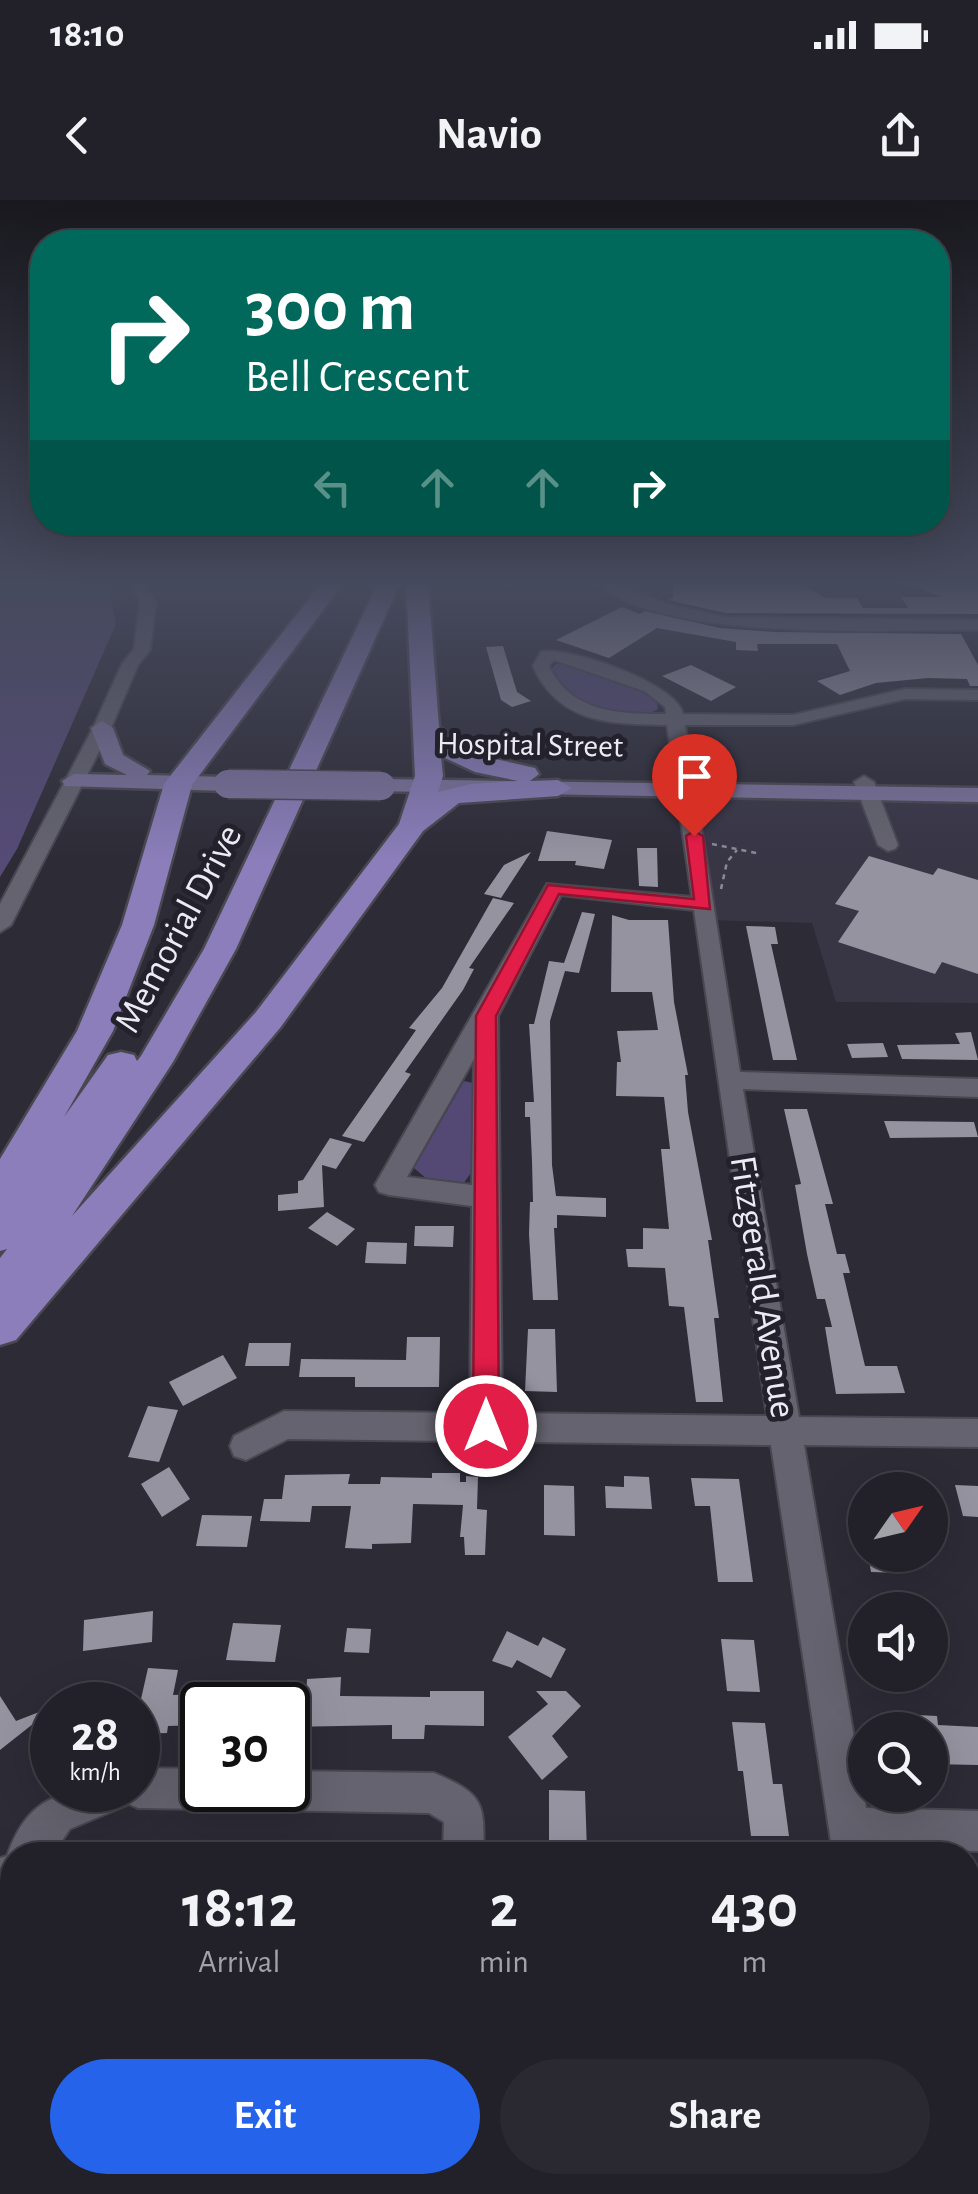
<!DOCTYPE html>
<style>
:root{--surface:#222028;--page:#2a2830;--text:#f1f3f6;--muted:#a2a3a8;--line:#3f3e45;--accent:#2563eb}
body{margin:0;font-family:"Alegreya Sans",sans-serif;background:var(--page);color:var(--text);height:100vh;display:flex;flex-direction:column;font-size:38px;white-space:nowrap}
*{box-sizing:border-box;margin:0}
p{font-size:32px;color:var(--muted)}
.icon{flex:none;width:55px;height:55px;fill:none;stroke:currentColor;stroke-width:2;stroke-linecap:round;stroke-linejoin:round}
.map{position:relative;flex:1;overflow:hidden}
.side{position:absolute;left:0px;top:1642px;width:980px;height:352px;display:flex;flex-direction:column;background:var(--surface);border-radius:40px 40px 0 0;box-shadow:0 10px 40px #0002,0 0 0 2px var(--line)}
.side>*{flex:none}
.guide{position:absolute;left:30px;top:30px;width:920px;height:305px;border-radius:40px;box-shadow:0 10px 40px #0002,0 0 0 2px var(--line);background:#00695c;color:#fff;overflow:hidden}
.needle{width:65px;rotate:56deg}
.controls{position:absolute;left:848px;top:1272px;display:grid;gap:20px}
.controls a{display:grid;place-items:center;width:100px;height:100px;border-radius:50%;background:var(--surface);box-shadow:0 10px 40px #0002,0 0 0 2px var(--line);font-size:50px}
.speed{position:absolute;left:30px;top:1482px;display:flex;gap:20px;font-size:50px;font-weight:700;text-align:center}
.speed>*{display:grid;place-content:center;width:130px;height:130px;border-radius:50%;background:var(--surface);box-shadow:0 10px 40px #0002,0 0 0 2px var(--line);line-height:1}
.speed small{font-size:25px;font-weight:400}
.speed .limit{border:5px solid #111;border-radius:15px;background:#fff;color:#111}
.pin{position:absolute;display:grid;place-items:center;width:85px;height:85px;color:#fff;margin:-102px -42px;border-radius:50% 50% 50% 0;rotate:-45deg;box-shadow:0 0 10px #0007}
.pin .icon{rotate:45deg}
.me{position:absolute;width:110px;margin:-55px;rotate:0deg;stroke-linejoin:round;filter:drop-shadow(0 0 8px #0008)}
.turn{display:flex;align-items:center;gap:35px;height:210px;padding:0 50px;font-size:45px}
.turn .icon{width:130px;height:130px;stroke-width:2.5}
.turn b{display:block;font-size:70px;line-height:85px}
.lanes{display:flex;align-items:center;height:95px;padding:0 50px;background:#0003;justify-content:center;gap:50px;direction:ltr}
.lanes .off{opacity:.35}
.eta{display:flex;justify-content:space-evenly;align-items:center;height:170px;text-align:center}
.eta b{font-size:60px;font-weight:600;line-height:70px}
.button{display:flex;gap:20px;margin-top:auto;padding:20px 50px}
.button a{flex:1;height:115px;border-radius:60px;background:var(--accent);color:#fff;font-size:40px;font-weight:600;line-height:115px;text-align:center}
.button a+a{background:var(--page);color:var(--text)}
.status{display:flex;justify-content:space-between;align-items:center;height:70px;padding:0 50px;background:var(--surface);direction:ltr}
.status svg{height:28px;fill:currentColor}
header{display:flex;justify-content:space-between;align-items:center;height:130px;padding:0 50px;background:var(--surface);font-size:45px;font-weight:600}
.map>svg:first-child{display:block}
.built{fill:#383545}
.green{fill:#534974}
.forest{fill:#554b76}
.building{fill:#9693a1}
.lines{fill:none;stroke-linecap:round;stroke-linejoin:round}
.minor-casing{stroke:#494750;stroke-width:4}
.major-casing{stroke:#494750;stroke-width:5}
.highway-casing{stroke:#494750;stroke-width:5}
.path{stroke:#8c8a94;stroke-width:2.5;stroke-dasharray:5 5;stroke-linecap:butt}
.minor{fill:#65636f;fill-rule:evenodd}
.major{fill:#7c739c;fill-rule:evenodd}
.highway{fill:#8b7eba;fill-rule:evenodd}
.major-bridge-casing{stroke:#494750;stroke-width:31;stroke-linecap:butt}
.major-bridge{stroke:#7c739c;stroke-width:28}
.route{fill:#e11d48;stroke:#92132f;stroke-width:2.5}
.labels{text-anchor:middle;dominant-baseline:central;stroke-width:10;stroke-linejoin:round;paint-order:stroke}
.far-street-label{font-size:32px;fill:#eceaf2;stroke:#23212c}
.street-label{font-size:38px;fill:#eceaf2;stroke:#23212c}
</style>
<div class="status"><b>18:10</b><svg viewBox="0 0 49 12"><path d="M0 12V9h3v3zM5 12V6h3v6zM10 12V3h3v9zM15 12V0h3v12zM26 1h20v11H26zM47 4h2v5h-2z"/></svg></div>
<header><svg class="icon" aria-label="back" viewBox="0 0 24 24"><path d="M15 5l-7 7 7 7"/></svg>Navio<svg class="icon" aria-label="share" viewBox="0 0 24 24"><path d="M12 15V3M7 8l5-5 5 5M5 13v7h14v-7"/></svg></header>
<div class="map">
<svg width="978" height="1994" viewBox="0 0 978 1994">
<rect width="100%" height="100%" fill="#2d2b36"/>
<!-- built -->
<path class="built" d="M686 592 978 595V803L836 802 812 723 706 720Z"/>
<!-- green -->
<path class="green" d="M556 464C583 464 637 485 657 502L658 509C625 528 586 504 557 488L550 470Z
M464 881 478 884 476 966 463 984 428 980 414 968Z"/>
<!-- forest -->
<path class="forest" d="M0 381H99L110 390 116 424 17 649 0 677Z"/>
<!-- building -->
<path class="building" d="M673 381H797L825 398H857L863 408H908L901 397H942L902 381H978V414L725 413 668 400 673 398Z
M622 407 640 414 645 411 720 428 776 432 961 434 978 465V486H970L967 479 928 478 876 483 840 495 817 481 850 471 837 444H757L758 451 736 450V442L657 428 609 458 556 440Z
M503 446 517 492 531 501 512 507 501 500 486 447Z
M691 465 736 487 711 501 662 476Z
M547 631 612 640 604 669 575 665 576 661H538Z
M637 648H657L658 687 639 686Z
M531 652 501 698 484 694 504 665Z
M869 656 933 675 938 668 978 680V774L942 762 935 774 838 742 859 711 835 704Z
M493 698 514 703 469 768 474 769 463 790 405 872 411 874 364 942 342 936 416 830 409 828 442 788Z
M582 712 595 714 579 773 565 771 550 821 552 965 556 996 606 998V1017L557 1015V1028H554L558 1100H533L529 1034 530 1002H533L532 961 530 917H525V902H534L529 824H534L549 761 564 763Z
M612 715 629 720H668L674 802 688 875H685L688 912 712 1040H708L719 1118H714L723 1202H696L684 1107 669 1106 665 1068 628 1067 626 1049H643V1028L669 1029 661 949H670L664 897 616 896 617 862H621L617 831 658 830 652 792H611Z
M746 726 775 727 778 744H771L797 860H773Z
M971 832 978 860 902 859 897 845 960 844 955 833Z
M883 843 888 857 852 858 847 844Z
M784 909H807L833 1004H825L837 1054H845L850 1073H843L865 1166H897L905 1193 836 1194 825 1127H832L825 1099H817L807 1054 795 985 801 984Z
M884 921 974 922 978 937 890 938Z
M330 938 352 944 336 969 322 965 324 1007 278 1011V995L298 993V981L303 980Z
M327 1012 355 1029 337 1046 308 1028Z
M415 1026H454L453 1047 414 1046Z
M367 1042 407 1043 406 1064 365 1063Z
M528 1129H555L557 1192 525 1191Z
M407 1137H440L439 1187H355V1177H299L301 1159 406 1160Z
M249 1143H291L289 1166H245Z
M223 1155 237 1178 183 1206 169 1182Z
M148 1206 178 1210 159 1262 128 1257Z
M169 1267 190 1299 162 1317 141 1284Z
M432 1273H460V1282H466V1276L478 1277 477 1309 487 1310 485 1355H465L464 1337H460L463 1305 413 1304 411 1343 372 1344V1349L345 1348 351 1306H312L310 1322 260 1321 264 1299H282L285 1275 350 1274 348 1284H380L381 1277 432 1278Z
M624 1276 649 1277 652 1309 606 1308 605 1286 624 1287Z
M691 1278 739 1279 753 1382H718L710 1306H695Z
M544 1285 574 1286 575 1336 544 1335Z
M955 1285 978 1286V1317L963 1316Z
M202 1315 252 1316 247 1347 196 1346Z
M868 1355H900L903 1373 871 1372Z
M153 1411 152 1442 83 1451 84 1420Z
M233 1423 281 1425 275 1462 226 1460Z
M347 1428 371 1429 369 1453 344 1452Z
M507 1431 538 1446 543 1437 566 1449 551 1478 517 1460 512 1468 492 1461Z
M721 1439 754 1440 760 1492 727 1491Z
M148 1468 178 1470 173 1495 202 1494V1525L168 1526 167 1533 138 1534V1500L141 1499Z
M341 1477 340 1496 430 1497V1491H484V1526L425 1525 424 1539H392V1525L288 1527V1497H306L307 1479Z
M536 1491H566L581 1506 552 1536 568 1557 542 1580 508 1537 548 1504Z
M0 1496 16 1521 52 1507V1556H44L38 1520 0 1550Z
M897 1514 937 1516 938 1525 978 1527V1565L930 1564V1530H899Z
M732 1522 765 1523 773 1584H782L789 1636H751L743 1571H738Z
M549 1590 585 1591 587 1652 549 1651Z"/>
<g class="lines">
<!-- minor casing -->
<g class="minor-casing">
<path id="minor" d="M129 381H143L156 402 150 450 138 465 111 528 11 725 0 732V704L93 528 122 464 134 449 140 402Z
M593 381H612L669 405 725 417 978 420V430C882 429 665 444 593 381Z
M541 452C569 446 678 484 683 514L793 515 905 489 978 490V500L905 499 793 525H685L740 872 978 879V897L743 889 799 1217 978 1219V1247L804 1245 866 1608 978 1611V1651L872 1649 873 1655H833L771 1245 288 1239 246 1260 234 1256 230 1246 234 1236 284 1211 470 1213 472 1006 389 995 379 992 375 985 547 684 692 697 667 525C611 524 559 524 533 466ZM554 460 644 491 665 507 666 514C620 514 571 513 549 466ZM561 695 694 710 767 1216 502 1213 498 816ZM474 859 472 985 407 977Z
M864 576 874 582 898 645 895 649 888 651 878 645 854 582Z
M138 1568 202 1569V1590H221L216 1603 202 1609 138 1608 129 1604 70 1629 52 1655H12V1707L0 1712V1658L7 1656C32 1585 74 1590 138 1590Z
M288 1571 434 1573C484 1594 485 1603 483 1655H443L444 1622 429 1613 270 1610 256 1604 250 1590H288Z
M428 1982H476L475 1994H427Z
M882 1982H930L932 1994H884Z"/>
</g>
<!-- major casing -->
<g class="major-casing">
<path id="major" d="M102 521 113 528 123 555 150 571 147 575 228 577 240 584 228 591 65 586 62 581 74 574 127 575 105 564 91 528Z
M381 579 978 588V602L372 591 369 586 372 581Z"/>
</g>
<!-- highway casing -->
<g class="highway-casing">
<path id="highway" d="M323 381H345L192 585 154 725 113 831 64 917 108 855 121 852 134 855 137 861 141 856 204 749 379 381H401L236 749 173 862 72 1016 256 812 399 624 415 576 406 381H428L439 527 482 556 535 568 539 574 530 581 558 580 572 588 558 596 459 603 423 631 280 828 16 1140 0 1145V1058L7 1049 0 1051V959L77 831 122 725 164 584ZM441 556 475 572 518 581 471 584 438 592 443 576Z"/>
</g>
<!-- path -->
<path class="path" d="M712 644 761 654
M721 689 727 662 737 650"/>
<!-- minor -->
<use href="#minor" class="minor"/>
<!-- major -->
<use href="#major" class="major"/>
<!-- highway -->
<use href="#highway" class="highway"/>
<!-- major-bridge casing -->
<g class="major-bridge-casing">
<path id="major-bridge" d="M228 584 381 586"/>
</g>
<!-- major-bridge -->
<use href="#major-bridge" class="major-bridge"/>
</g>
<!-- sky -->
<linearGradient id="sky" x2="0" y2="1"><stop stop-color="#19181e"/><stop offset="0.58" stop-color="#464a5d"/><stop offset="1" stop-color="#464a5d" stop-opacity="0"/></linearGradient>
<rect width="978" height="660" fill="url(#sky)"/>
<!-- route -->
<path class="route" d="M694 631 703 636 710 709 559 694 496 816 499 1226 495 1234 486 1238 477 1234 473 1226 476 816 548 685 694 699 686 636Z"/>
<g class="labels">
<!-- far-street labels -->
<g class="far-street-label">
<text transform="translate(530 545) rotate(1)">Hospital Street</text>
</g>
<!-- street labels -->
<g class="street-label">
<text transform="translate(179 729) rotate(-62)">Memorial Drive</text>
<text transform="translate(762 1087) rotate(81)">Fitzgerald Avenue</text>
</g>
</g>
</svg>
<div class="controls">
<a><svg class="needle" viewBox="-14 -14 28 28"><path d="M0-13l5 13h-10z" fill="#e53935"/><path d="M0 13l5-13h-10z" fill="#a2a3a8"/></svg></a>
<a><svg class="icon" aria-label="sound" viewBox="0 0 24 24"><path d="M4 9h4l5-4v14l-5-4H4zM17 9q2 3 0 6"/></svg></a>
<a><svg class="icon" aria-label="search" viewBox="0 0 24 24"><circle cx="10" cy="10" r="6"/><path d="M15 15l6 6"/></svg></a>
</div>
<div class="speed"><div>28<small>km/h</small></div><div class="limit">30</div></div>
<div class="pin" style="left:694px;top:636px;background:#d93025"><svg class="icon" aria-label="arrive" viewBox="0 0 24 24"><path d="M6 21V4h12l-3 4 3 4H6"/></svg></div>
<svg class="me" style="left:486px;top:1226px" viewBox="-20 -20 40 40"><circle r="17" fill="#e11d48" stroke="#fff" stroke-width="3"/><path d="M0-11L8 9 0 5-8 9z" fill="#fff"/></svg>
<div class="guide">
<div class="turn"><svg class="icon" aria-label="right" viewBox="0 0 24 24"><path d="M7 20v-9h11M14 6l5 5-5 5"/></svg><div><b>300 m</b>Bell Crescent</div></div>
<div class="lanes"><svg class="icon off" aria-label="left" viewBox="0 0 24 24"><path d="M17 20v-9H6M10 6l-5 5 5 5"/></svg><svg class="icon off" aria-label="ahead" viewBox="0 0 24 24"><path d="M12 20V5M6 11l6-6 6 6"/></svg><svg class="icon off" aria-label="ahead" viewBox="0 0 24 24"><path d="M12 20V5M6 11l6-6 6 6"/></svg><svg class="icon" aria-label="right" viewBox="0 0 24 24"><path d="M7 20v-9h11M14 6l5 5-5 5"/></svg></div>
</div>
<section class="side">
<div class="eta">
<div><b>18:12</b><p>Arrival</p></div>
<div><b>2</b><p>min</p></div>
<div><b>430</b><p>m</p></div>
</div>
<div class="button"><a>Exit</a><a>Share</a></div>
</section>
</div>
